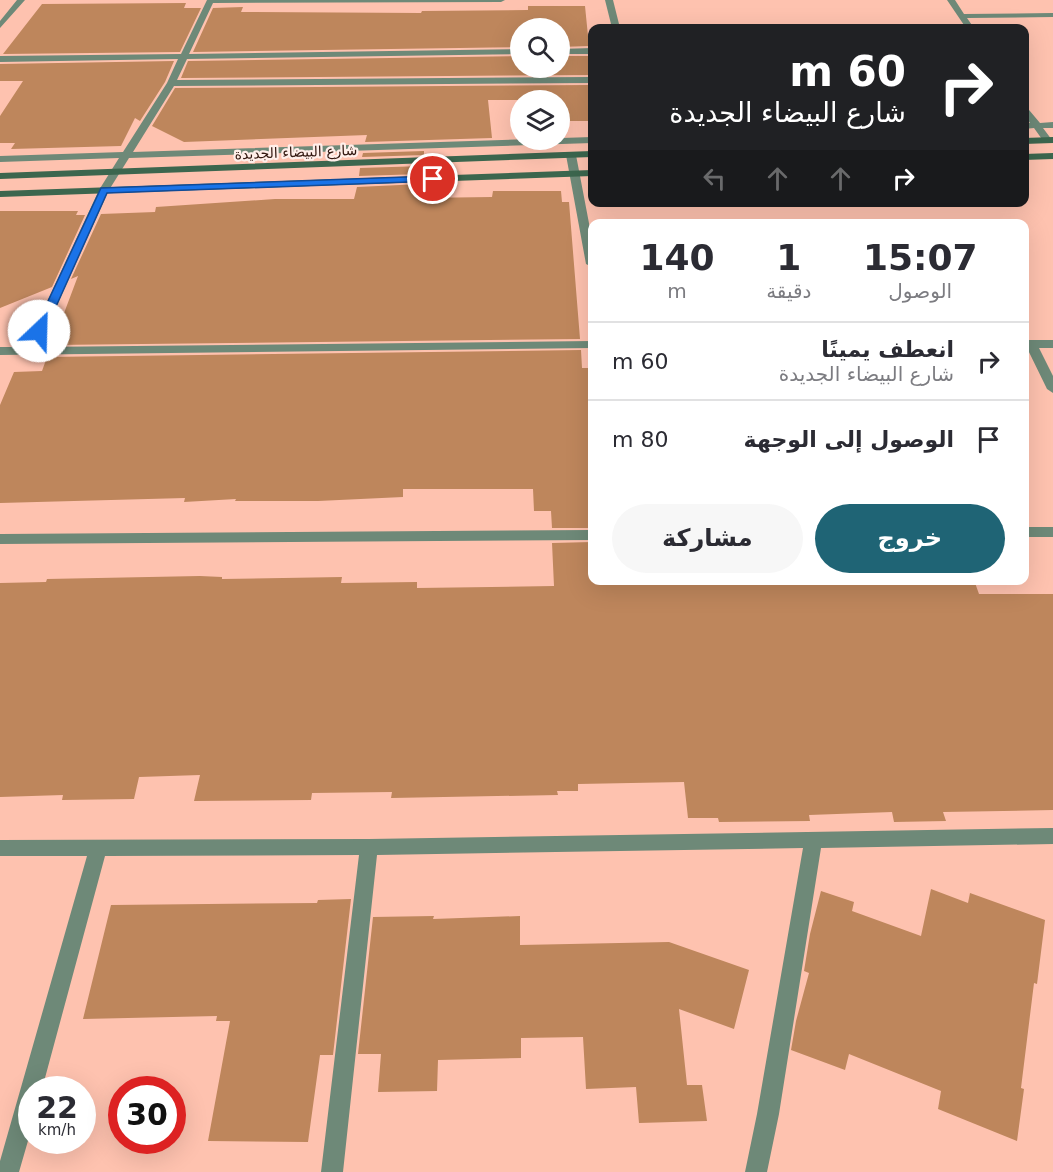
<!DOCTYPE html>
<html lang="ar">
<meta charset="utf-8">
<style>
:root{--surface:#fff;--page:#f7f7f7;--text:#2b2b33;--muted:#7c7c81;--line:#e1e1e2;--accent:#1f6475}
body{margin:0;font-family:"DejaVu Sans",Cairo,sans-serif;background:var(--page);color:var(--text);direction:rtl;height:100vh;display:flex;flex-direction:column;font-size:22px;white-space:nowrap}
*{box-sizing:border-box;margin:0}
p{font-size:20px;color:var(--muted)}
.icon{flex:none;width:33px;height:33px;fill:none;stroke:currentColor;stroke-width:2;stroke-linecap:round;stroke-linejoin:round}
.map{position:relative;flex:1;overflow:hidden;direction:ltr}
.panel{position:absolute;left:588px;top:219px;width:441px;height:366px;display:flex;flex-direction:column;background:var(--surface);border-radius:12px;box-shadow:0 6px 24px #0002;direction:rtl}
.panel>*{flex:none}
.banner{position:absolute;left:588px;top:24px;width:441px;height:183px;border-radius:12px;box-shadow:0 6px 24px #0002;direction:rtl;background:#202124;color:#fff;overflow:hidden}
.tools{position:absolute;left:510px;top:18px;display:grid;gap:12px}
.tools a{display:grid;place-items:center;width:60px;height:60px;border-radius:50%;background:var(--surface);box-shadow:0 6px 24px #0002;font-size:30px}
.speed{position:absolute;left:18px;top:1076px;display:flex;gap:12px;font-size:30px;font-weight:700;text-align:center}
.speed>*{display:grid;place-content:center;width:78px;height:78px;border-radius:50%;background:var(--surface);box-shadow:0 6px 24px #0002;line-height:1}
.speed small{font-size:15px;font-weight:400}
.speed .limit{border:9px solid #d22;background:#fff;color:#111}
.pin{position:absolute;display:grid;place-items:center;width:51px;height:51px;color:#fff;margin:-26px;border:3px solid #fff;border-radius:50%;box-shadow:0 2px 6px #0007}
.me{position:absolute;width:66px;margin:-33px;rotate:24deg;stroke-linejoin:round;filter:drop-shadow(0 0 4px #0008)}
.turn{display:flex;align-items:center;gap:21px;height:126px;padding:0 24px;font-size:27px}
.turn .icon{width:78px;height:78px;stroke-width:2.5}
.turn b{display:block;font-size:42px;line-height:51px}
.lanes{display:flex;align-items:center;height:57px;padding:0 24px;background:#0003;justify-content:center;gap:30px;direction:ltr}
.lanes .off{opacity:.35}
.eta{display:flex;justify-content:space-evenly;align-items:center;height:102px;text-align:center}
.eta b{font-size:36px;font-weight:600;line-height:42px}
.primary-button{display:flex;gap:12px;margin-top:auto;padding:12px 24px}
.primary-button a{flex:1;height:69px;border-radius:36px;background:var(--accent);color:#fff;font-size:24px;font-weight:600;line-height:69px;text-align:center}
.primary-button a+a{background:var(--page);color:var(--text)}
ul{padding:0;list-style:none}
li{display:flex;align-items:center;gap:18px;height:78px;padding:0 24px;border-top:2px solid var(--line)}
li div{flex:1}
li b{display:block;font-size:22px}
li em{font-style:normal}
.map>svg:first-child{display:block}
.building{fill:#be865c}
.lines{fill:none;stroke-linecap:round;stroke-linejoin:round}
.street{fill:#6e8978;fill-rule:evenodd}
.secondary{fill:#3c664e;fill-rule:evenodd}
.route{fill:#1a73e8;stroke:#114b97;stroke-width:1.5}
.labels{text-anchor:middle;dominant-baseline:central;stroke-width:4.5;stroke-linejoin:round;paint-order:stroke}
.far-street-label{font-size:14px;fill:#32170f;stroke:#ffefea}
</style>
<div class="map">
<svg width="1053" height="1172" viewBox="0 0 1053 1172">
<rect width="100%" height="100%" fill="#fec2af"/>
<!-- building -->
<path class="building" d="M186 3 184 8H201L180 52 3 54 42 4Z
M528 6H585L589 46 560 47V28H520V47L193 52 213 8 243 7 241 12 421 13 422 11 528 10Z
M520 56V68H560V56H592V75L181 78 188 61Z
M174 61 165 82 140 121 135 118 121 146 11 149 15 143H0V116L23 81H0V64Z
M592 85V121H560V100H488L492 138 365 142 367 135 184 142 152 126 175 88Z
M424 151V155L362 157 363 153Z
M423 166 422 174 359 176 360 168Z
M421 184 420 198 492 197 493 191H561L562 202H569L580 339 52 345 78 276 71 279 101 214 155 212 156 207 275 199H354L357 187Z
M0 211H78L76 215H85L52 287 0 308Z
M581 350 582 368H592V528H552L551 511H534L533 489H403V497L318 501H235L236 499 184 502 185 498 0 503V405L14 372 42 371 47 357Z
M592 542V580H649V585L734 584V580H974L979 594H1053V810L943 812 946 821 894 822 892 812 809 815 810 821 719 822 718 818H688L684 782 578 784V791H557L558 795 391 798 392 792 312 793 311 800 194 801 200 775 139 777 134 799 62 800 63 795 0 797V583L46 582 47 579 200 576 222 577V579L342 577 341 583 417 582V588L554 586 552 543Z
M931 889 968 903 970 893 1045 920 1037 984 1034 983 1021 1088 1024 1089 1017 1141 938 1109 941 1091 849 1054 845 1070 791 1050 796 1021 809 973 804 971 810 934 821 891 854 902 852 911 921 936Z
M351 899 333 1055H320L308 1142 208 1141 230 1021H216L217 1016 83 1019 111 905 317 903 318 900Z
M434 916 433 919 520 916V945L669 942 749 970 734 1029 679 1009 687 1085H702L707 1121 639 1123 636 1087 586 1089 583 1037 521 1038V1058L438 1060 437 1091 378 1092 381 1054H358L373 917Z"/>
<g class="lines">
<!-- street -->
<path class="street" d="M17 0H25L0 28V21Z
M207 0H505L501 2 213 3 189 54 520 49V54L187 59 177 80 592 77V83L174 86 133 152 592 137V143L129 158 109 190 38 347 592 341V348L0 355V347H26L99 190 119 158 0 162V156L123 152 167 83 178 59 0 62V56L181 54Z
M605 0H613L620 28H612Z
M947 0H955L964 14 1053 13V17L967 18 974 28H966Z
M592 48V54H560V49Z
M1024 104 1040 123 1053 122V128H1043L1052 140 1050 142H1044L1034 128 1024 129V123H1030L1024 114Z
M571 152 576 155 592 239V267L586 264 566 155Z
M1024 340H1053V348H1039L1053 376V393L1047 389 1027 348H1024Z
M1024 527H1053V537H1024Z
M592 530V540L0 544V534Z
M1053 828V844L821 848 779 1114 767 1172H745L757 1114 803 848 377 855 343 1172H321L359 855 105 856 42 1089H32V1127L19 1172H0V1161L87 856H0V840L369 839Z"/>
<!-- secondary -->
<path class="secondary" d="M1053 137V143L1024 144V138Z
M592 151V157L0 179V173Z
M1053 153V159L1024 160V154Z
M592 170V176L0 197V191Z"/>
</g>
<!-- route -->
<path class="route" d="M433 176 438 179 436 181 107 193 45 331 39 334 34 331 101 188Z"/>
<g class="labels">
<!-- far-street labels -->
<g class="far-street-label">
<text transform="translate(296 152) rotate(-2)">شارع البيضاء الجديدة</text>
</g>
</g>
</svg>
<div class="tools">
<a><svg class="icon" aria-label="search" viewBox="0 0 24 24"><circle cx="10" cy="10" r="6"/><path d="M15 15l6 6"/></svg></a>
<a><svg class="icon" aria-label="layers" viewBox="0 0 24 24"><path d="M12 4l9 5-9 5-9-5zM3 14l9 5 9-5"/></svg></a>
</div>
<div class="speed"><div>22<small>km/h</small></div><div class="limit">30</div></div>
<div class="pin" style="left:433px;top:179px;background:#d93025"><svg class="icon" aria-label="arrive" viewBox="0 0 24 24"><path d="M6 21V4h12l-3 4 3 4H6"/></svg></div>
<svg class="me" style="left:39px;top:331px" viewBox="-20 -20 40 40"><circle r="19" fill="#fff"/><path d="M0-13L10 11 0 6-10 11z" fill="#1a73e8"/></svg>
<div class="banner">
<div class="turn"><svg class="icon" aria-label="right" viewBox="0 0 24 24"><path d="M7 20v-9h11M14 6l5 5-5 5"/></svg><div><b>60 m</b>شارع البيضاء الجديدة</div></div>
<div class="lanes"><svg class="icon off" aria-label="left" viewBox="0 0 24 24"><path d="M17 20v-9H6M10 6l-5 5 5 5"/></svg><svg class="icon off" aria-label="ahead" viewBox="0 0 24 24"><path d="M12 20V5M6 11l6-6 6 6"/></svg><svg class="icon off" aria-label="ahead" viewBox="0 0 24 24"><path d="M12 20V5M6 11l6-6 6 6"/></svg><svg class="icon" aria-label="right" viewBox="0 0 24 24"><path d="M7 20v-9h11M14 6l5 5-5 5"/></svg></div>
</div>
<section class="panel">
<div class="eta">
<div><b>15:07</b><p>الوصول</p></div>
<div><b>1</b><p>دقيقة</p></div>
<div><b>140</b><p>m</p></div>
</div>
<ul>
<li><svg class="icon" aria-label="right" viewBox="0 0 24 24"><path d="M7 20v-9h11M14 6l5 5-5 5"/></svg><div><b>انعطف يمينًا</b><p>شارع البيضاء الجديدة</p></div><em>60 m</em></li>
<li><svg class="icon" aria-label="arrive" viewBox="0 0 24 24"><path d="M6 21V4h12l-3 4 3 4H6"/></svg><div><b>الوصول إلى الوجهة</b></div><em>80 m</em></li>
</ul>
<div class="primary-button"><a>خروج</a><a>مشاركة</a></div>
</section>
</div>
